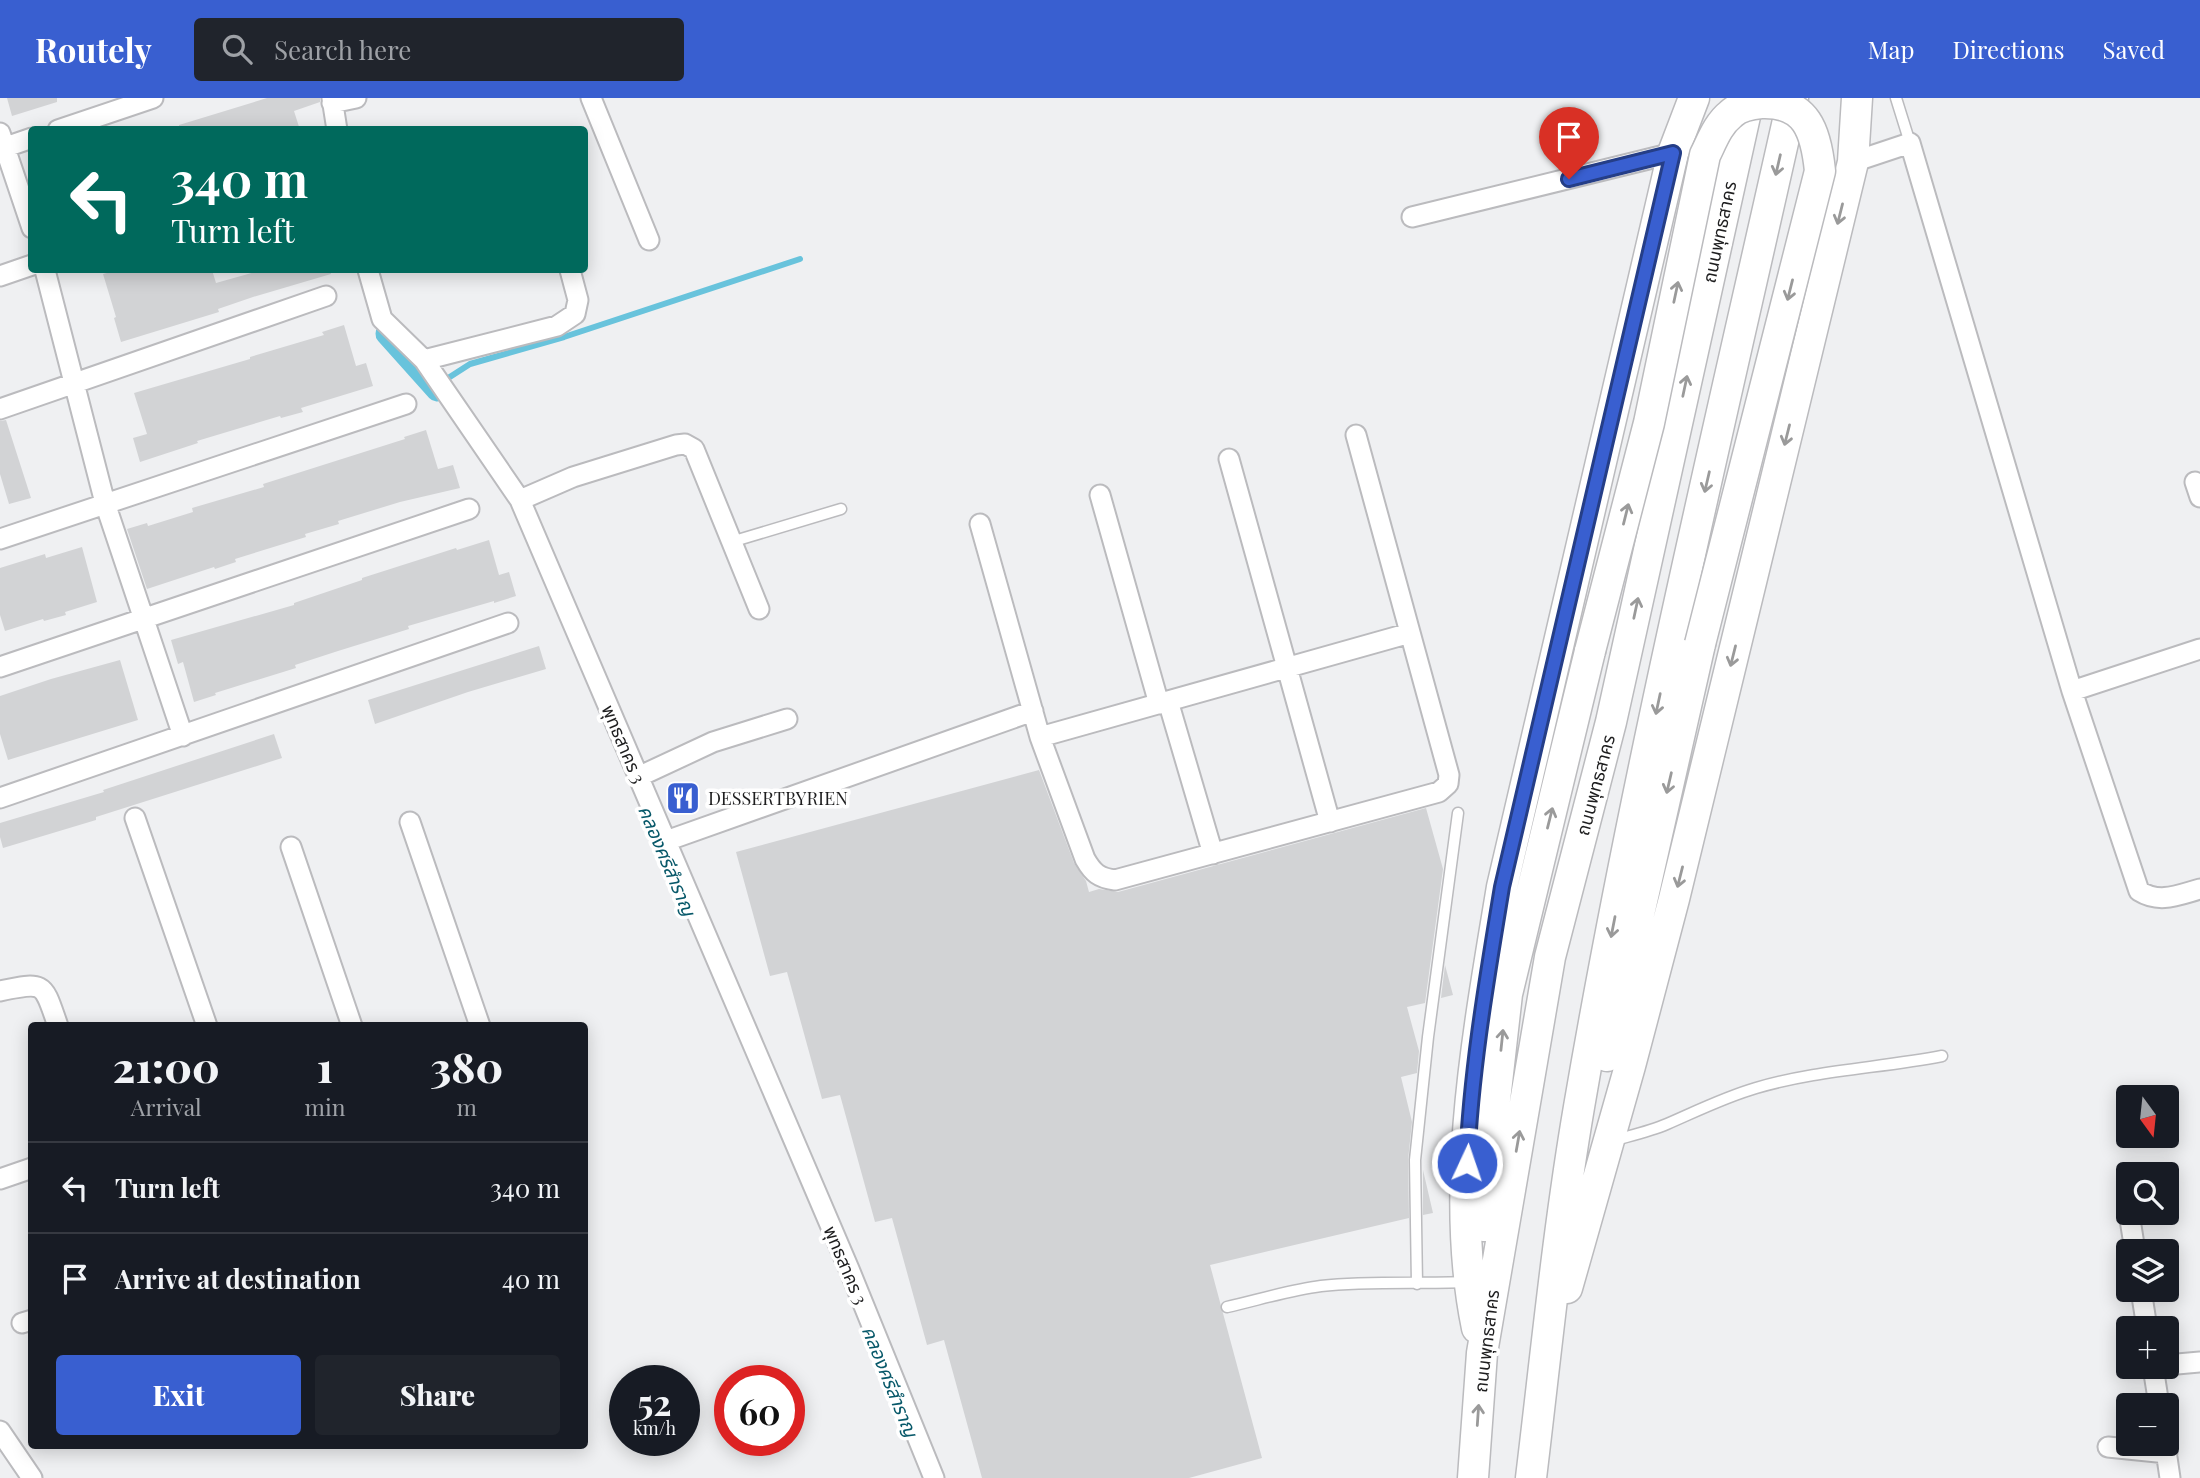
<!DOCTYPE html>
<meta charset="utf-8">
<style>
:root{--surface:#171b24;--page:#20242c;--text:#f1f3f6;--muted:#9ea1a6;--line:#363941;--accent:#395fd0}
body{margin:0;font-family:"Playfair Display","Noto Sans Thai",serif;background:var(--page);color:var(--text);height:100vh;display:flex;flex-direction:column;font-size:26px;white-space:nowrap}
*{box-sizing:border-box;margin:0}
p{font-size:23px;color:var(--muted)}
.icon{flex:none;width:38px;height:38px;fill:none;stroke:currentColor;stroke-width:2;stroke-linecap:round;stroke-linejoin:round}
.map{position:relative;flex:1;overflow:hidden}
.sheet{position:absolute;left:28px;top:924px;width:560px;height:427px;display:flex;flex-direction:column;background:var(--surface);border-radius:7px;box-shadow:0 4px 18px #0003}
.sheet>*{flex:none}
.guide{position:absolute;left:28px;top:28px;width:560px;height:147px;border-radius:7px;box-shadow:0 4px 18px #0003;background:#00695c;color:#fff;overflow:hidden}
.needle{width:46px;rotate:165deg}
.fabs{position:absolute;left:2116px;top:987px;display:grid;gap:14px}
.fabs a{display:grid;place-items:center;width:63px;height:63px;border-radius:7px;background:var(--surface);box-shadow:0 4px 18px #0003;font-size:35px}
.speed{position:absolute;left:609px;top:1267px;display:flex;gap:14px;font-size:35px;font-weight:700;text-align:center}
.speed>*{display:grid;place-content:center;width:91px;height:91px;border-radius:50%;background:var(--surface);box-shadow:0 4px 18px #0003;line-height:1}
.speed small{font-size:18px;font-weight:400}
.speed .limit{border:10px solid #d22;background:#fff;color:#111}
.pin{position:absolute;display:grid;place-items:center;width:60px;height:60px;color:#fff;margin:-72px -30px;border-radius:50% 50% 50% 0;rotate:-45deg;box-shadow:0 0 7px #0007}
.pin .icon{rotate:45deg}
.me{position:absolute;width:77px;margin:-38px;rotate:3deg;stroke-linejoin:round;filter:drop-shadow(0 0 5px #0008)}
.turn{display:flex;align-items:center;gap:24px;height:147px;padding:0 28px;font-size:32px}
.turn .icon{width:91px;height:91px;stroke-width:2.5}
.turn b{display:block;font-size:49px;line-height:60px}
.eta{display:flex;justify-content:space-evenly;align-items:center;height:119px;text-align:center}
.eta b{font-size:42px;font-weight:800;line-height:49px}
.primary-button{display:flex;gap:14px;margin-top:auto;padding:14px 28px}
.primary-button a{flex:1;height:80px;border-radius:7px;background:var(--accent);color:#fff;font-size:28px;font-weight:800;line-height:80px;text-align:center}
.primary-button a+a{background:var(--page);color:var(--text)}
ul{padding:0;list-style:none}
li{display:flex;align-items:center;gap:21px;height:91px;padding:0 28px;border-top:2px solid var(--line)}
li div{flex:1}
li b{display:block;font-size:26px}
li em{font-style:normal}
header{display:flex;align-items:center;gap:42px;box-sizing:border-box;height:98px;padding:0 35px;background:var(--accent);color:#fff}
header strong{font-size:33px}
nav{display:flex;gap:38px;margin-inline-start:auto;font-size:24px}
.search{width:490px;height:63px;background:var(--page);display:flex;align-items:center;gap:18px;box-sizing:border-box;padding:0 24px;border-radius:7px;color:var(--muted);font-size:26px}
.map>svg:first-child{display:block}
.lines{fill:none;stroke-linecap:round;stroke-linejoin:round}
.stream{stroke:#68c3dc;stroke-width:6}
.canal{stroke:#68c3dc;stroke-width:21}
.building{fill:#d2d3d5}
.lane-casing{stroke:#bbbbbe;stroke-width:13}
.street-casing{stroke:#bbbbbe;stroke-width:23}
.primary-casing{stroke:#bbbbbe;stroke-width:33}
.lane{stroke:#fff;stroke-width:10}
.street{stroke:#fff;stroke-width:19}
.primary{stroke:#fff;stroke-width:30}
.primary-bridge-casing{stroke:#bbbbbe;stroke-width:33;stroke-linecap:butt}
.primary-bridge{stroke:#fff;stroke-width:30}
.oneway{stroke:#9a9a9a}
.route-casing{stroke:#253e87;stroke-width:18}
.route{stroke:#395fd0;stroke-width:12}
.labels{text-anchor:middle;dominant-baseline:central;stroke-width:7;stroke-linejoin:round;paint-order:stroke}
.street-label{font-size:18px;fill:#1e1e1f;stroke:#fff}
.poi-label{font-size:18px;fill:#1e1e1f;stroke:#fff;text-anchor:start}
.water-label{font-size:19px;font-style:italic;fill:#075869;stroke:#fff}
</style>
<header>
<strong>Routely</strong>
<div class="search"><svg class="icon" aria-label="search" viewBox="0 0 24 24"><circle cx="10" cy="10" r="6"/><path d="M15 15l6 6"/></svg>Search here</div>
<nav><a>Map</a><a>Directions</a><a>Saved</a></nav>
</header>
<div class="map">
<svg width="2200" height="1380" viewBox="0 0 2200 1380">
<rect width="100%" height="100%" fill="#eff0f2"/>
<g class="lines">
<!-- stream -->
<path class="stream" d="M442 284 470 266 564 239 800 161"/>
<!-- canal -->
<path class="canal" d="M386 236 437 293"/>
</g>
<!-- building -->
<path class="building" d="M7 0H57V4L12 18Z
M267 0H320V4L294 13 300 32H179V27Z
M118 172H212L216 185 262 172H330L331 176 253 199 218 211 219 214 121 244 114 220 116 219 103 176Z
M344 227 356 268 366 265 373 288 301 310 303 314 281 320 280 318 197 343 198 345 140 364 133 340 147 336 134 295 250 261V259L324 237 322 234Z
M6 322 31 400 9 406 0 376V323Z
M426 332 438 371 453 367 460 390 400 404 338 423 339 426 305 436 306 439 235 461 236 464 215 471 214 469 147 491 127 431 147 425 148 428 193 414 192 410 264 389 263 386 405 341 404 339Z
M489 442 499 477 509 474 516 498 494 505V503L408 528 409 531 338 553 295 567 296 570 215 595 216 597 194 604 183 564 178 566 171 542 294 507V505L362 482V480L456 450 457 452Z
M82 449 97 504 65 514 66 517 44 523 43 521 5 533 0 517V470L45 456 46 460Z
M539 548 546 571 468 594 375 626 368 602Z
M120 562 138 622 8 662 0 636V598L51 581Z
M274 636 282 660 96 719V722L3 750 0 739V725L104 694 103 692Z
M1039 672 1074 765 1086 783 1089 794 1099 791 1118 794 1426 710 1443 771 1425 905 1407 909 1419 953 1417 975 1401 979 1412 1024 1408 1062 1409 1120 1210 1167 1262 1360 1189 1380H982L944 1242 927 1247 892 1120 875 1124 840 997 822 1001 787 874 770 878 736 754Z
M1445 867 1453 897 1441 900Z
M1423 1072 1433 1115 1423 1117Z"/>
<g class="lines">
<!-- lane casing -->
<g class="lane-casing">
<path id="lane" d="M1896 0 1910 45
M731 444 841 411
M1615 1042C1633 1037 1651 1033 1667 1026 1697 1013 1725 999 1756 990 1817 972 1880 970 1942 958
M1417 1186 1415 1062 1428 939 1458 715
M1227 1209C1258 1202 1290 1192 1321 1188 1370 1183 1418 1186 1466 1184"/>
</g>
<!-- street casing -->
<g class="street-casing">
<path id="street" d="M332 0 337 32
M591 0 649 142
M332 5 356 0
M58 32 153 0
M0 35 32 130
M0 51 32 40
M1853 64 1910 45 2072 593 2139 793C2160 806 2178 797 2200 791
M1412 119 1673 55
M45 172 105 405 183 638
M368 172 382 221 424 262 520 402 849 1171 934 1380
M0 178 32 167
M424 262 557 228 575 216 578 202 570 172
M0 311 326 198
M1229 361 1330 724
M2195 384 2200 399
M1100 397 1159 606
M520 402 573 379 676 347 685 346 694 351 759 511
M980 426 1040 639 1085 761C1093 775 1099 780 1115 782L1439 694 1448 686 1449 677 1356 337
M0 441 406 306
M0 569 469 411
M2072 593 2200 551
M1168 603 1213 756
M1040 639 1410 535
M638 679 713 644 787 621
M0 700 508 525
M135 720 207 928
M410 724 480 928
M666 743 1033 613
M291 749 352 928
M0 893C46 883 43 885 58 928
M0 1081 32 1070
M2129 1115 2135 1153
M2141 1192 2147 1230
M22 1225 32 1222
M2166 1267 2200 1264
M2153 1269 2159 1307
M0 1333 32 1380
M2165 1346 2170 1380
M2108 1349 2167 1355"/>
</g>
<!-- primary casing -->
<g class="primary-casing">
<path id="primary" d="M1607 958 1700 546
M1484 1128 1489 1055 1507 896 1590 553
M1567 1190 1630 968 1674 801 1853 64 1857 0
M1477 1230C1448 1090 1479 929 1502 789L1673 55 1694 0
M1473 1380 1482 1255 1550 859 1611 624 1749 0
M1531 1380C1546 1256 1558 1132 1579 1009 1637 670 1718 335 1793 0"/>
</g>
<!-- lane -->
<use href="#lane" class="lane"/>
<!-- street -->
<use href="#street" class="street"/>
<!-- primary -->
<use href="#primary" class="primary"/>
<!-- primary-bridge casing -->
<g class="primary-bridge-casing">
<path id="primary-bridge" d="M1590 553 1649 325 1705 57C1712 43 1718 26 1731 16 1738 9 1751 6 1761 5 1807 3 1816 34 1820 73L1700 546"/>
</g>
<!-- primary-bridge -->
<use href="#primary-bridge" class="primary-bridge"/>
</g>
<!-- one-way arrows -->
<defs><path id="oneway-shaft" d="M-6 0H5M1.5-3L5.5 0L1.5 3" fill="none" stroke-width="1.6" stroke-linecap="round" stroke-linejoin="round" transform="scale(1.75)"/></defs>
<g class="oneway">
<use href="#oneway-shaft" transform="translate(1778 67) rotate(103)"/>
<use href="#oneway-shaft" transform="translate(1840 116) rotate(104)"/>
<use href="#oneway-shaft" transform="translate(1790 192) rotate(104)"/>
<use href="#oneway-shaft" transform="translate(1676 194) rotate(-78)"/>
<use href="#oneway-shaft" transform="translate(1685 288) rotate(-78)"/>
<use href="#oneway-shaft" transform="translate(1787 337) rotate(104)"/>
<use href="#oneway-shaft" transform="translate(1707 384) rotate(103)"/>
<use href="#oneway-shaft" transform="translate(1626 416) rotate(-76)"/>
<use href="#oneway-shaft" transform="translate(1636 510) rotate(-78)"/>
<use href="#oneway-shaft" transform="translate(1733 558) rotate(104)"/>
<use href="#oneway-shaft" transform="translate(1658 606) rotate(102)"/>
<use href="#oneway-shaft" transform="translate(1669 685) rotate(103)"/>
<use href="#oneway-shaft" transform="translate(1550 720) rotate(-76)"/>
<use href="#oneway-shaft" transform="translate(1680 779) rotate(104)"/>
<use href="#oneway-shaft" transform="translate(1613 829) rotate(101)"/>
<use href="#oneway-shaft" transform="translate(1502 942) rotate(-84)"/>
<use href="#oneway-shaft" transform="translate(1518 1043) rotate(-80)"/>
<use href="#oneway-shaft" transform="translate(1478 1317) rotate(-86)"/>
</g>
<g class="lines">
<!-- route casing -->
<g class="route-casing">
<path id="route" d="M1467 1065C1471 972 1487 880 1502 789L1673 55 1569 81"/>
</g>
<!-- route -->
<use href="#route" class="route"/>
</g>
<!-- icons -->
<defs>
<g id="restaurant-square" transform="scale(1.75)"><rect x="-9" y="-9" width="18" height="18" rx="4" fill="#395fd0" stroke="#fff"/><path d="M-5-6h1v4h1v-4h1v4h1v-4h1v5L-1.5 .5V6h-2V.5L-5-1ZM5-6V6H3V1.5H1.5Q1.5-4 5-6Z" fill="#fff"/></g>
</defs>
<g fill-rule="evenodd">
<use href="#restaurant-square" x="683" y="700"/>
</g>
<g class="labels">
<!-- street labels -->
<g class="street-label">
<text transform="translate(1719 134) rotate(-78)">ถนนพุทธสาคร</text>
<text transform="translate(624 646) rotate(67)">พุทธสาคร 3</text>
<text transform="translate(1595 687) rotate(-75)">ถนนพุทธสาคร</text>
<text transform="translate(846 1167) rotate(67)">พุทธสาคร 3</text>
<text transform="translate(1486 1243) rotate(-83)">ถนนพุทธสาคร</text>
</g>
<!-- poi labels -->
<g class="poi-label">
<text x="708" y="700">DESSERTBYRIEN</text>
</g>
<!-- water labels -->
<g class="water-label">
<text transform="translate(668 762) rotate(67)">คลองศรีสำราญ</text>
<text transform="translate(891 1283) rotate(68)">คลองศรีสำราญ</text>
</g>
</g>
</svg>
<div class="fabs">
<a><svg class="needle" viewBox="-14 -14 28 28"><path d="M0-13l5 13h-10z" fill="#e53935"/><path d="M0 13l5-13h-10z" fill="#9ea1a6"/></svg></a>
<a><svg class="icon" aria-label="search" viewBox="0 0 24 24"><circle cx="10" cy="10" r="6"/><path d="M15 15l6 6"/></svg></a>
<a><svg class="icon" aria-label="layers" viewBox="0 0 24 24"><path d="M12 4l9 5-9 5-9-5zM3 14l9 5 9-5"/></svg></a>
<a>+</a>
<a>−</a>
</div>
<div class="speed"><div>52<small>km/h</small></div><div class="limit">60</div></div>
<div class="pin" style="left:1569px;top:81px;background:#d93025"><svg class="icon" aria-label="arrive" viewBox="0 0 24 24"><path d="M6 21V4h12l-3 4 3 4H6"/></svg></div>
<svg class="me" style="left:1467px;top:1065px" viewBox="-20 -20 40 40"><circle r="17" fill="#395fd0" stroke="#fff" stroke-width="3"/><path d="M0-11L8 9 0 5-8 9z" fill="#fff"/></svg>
<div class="guide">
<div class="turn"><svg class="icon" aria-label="left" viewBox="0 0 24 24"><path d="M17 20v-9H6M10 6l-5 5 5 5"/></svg><div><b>340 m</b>Turn left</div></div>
</div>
<section class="sheet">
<div class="eta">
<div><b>21:00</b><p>Arrival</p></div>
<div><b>1</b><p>min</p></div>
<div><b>380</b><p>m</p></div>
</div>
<ul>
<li><svg class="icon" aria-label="left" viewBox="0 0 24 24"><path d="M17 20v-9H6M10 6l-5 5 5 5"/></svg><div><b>Turn left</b></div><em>340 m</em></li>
<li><svg class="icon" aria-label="arrive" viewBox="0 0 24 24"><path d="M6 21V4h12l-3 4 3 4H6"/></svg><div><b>Arrive at destination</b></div><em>40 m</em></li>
</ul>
<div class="primary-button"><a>Exit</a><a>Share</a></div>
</section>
</div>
